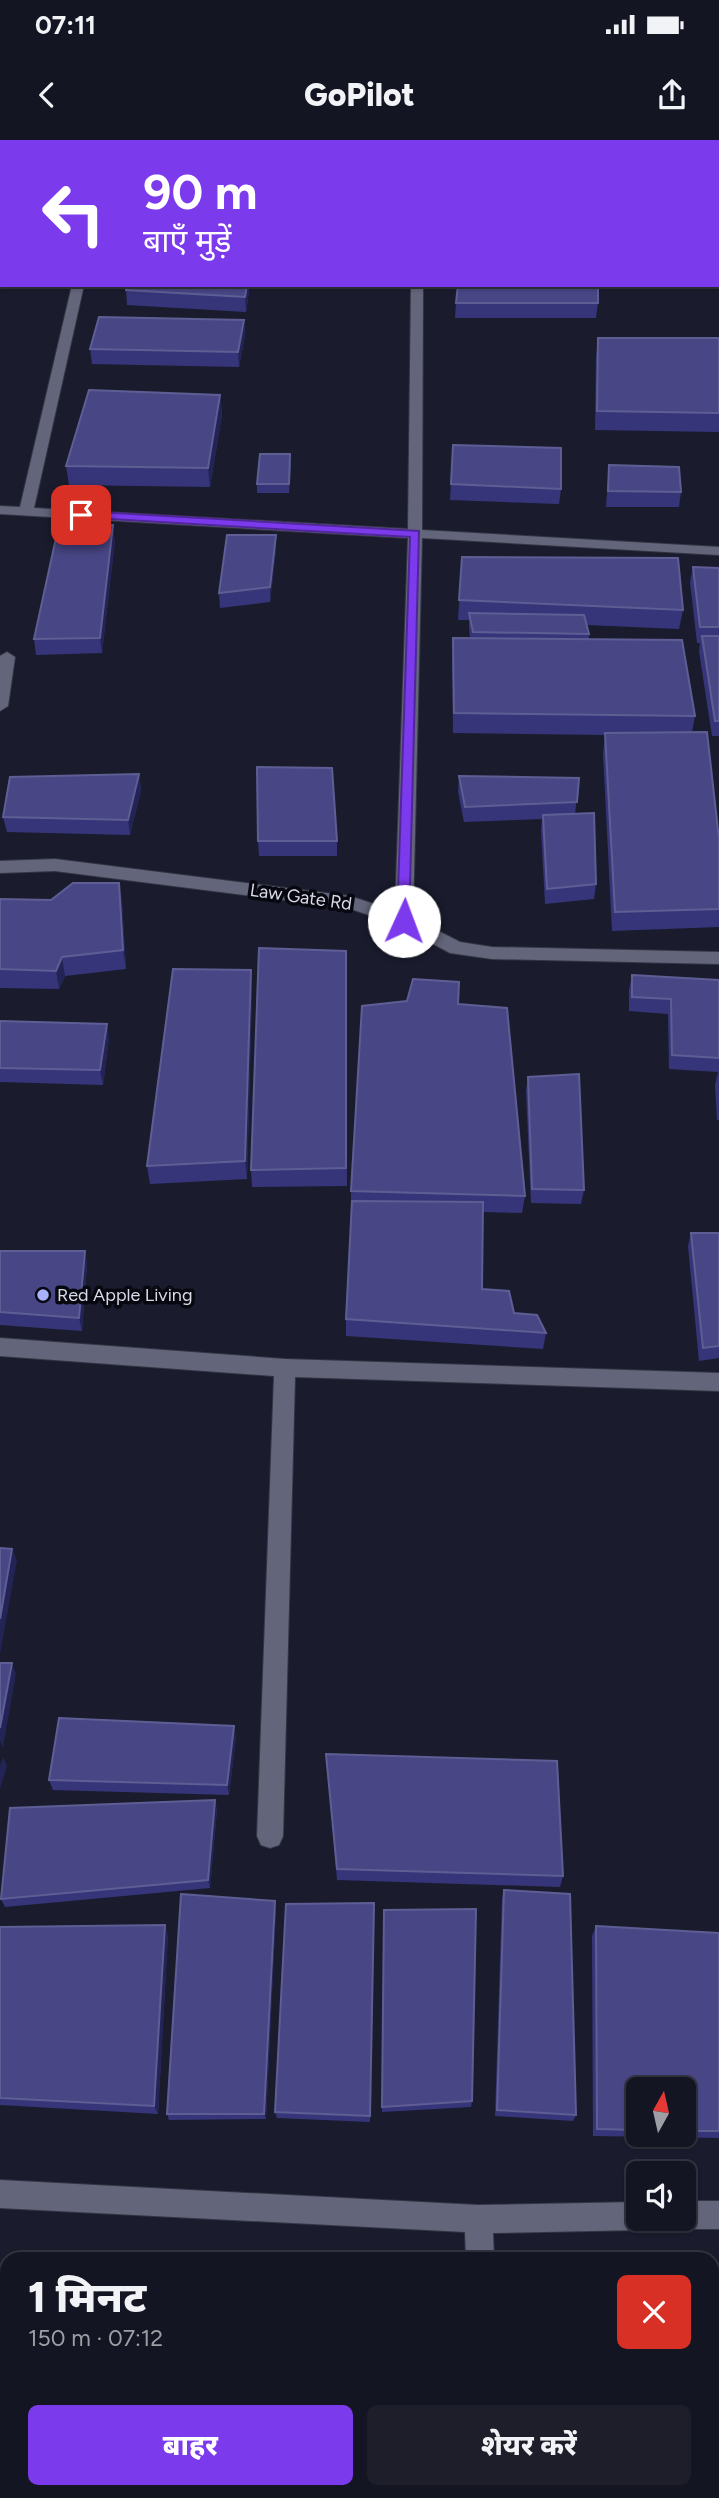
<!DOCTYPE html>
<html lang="hi">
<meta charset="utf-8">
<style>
:root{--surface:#141522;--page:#1d1e2a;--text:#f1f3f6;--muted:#9d9fa5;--line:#333440;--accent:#7c3aed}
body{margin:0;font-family:Figtree,"Noto Sans Devanagari",sans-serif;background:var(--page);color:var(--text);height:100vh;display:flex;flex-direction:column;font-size:26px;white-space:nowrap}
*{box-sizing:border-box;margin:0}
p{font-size:23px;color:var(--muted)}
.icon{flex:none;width:38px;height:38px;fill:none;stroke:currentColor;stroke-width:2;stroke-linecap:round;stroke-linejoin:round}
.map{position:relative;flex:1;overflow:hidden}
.side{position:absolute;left:0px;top:2112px;width:719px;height:247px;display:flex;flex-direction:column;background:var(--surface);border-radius:21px 21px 0 0;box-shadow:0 2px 5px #0004,0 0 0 2px var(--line)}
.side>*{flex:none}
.top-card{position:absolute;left:0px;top:0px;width:719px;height:147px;box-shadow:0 2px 5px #0004,0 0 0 2px var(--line);background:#7c3aed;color:#fff;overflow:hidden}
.needle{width:46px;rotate:8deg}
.buttons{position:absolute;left:626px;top:1937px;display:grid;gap:14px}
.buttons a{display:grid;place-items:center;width:70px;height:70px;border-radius:10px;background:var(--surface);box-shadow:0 2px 5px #0004,0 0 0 2px var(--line);font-size:35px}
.pin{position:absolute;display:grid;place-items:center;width:60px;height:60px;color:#fff;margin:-30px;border-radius:14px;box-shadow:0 4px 10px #0006}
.me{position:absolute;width:77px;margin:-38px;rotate:2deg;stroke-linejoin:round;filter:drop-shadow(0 0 5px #0008)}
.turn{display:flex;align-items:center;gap:24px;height:147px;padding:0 28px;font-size:32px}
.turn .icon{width:91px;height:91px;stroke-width:2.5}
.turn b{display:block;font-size:49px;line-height:60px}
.round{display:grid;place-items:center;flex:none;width:74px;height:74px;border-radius:10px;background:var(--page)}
.headline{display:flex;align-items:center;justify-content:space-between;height:119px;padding:0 28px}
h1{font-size:42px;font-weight:800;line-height:52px}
.cta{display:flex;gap:14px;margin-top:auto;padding:14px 28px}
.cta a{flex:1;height:80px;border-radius:10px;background:var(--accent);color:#fff;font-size:28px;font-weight:800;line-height:80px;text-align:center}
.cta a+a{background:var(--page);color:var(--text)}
.status{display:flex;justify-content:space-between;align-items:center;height:49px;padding:0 35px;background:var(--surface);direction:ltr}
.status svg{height:19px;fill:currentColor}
header{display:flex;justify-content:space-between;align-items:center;height:91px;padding:0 28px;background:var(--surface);font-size:32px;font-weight:800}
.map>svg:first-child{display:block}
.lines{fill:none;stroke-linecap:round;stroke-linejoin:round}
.stream{fill:#06002e;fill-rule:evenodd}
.minor-casing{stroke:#343644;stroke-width:2}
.minor{fill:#63667b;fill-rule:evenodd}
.wall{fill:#363579;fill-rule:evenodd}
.shaded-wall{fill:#242356}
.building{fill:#484685;stroke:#5e5e94;stroke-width:2}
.route{fill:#7c3aed;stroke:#51269a;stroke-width:2}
.poi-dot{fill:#a7b1fc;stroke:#07080f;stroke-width:2.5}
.labels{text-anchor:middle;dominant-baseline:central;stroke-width:7;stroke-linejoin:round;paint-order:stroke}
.street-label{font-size:18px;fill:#d9dbe7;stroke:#07080f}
.poi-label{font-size:18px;fill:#d9dbe7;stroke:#07080f;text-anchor:start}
</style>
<div class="status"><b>07:11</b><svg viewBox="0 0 49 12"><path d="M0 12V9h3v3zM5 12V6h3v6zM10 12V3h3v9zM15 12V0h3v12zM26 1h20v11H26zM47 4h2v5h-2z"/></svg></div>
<header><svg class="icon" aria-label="back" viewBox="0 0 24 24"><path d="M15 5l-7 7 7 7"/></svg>GoPilot<svg class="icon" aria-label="share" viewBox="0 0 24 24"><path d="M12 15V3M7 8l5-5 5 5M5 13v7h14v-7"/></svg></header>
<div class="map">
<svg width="719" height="2358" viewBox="0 0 719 2358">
<rect width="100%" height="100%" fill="#1a1c2e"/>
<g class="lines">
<!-- stream -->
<path class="stream" d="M418 0H442L444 2H419Z
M718 82H719V88H718Z"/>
<!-- minor casing -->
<g class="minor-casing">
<path id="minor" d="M106 0H118L105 2Z
M718 108 719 109V117L718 116Z
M72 145H84L34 368 408 389 411 145H423L422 390 719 407V415L422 398 413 778 460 802 492 807 719 812V824L492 819 450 813 398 785 348 768 55 731 0 733V721L55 719 350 756 395 771 408 398 0 374V366L20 367Z
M7 512 15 517 8 566 0 571V516Z
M0 1198 285 1219 719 1233V1251L295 1237 283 1696 279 1705 270 1708 261 1705 257 1696 274 1236 0 1216Z
M0 2040 478 2065 639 2062V2079H652L649 2086 639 2090 493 2093 494 2119H466L465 2092 0 2068Z
M684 2061H719V2089H684L674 2085 672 2079H684Z
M482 2352H512V2358H482Z"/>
</g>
<!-- minor -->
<use href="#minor" class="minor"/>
</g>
<!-- wall -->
<path class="wall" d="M0 3H2V48H0Z
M250 145 246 172 127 165 126 150Z
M456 163H598L596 178H455Z
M244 180 245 195 239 227 92 224 90 209Z
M598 198H719V292L595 290 596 217Z
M220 255 222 275 210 347 69 345 66 326Z
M453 305 561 349 559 364 450 360Z
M291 323 289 353H257V344Z
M609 325 681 352 679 367H606Z
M276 395V410L270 462 220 468 219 453Z
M115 400 102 513 36 515 34 499Z
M462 417 683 470 679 489 587 485 589 494V499L695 576 692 592 719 699V787L612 791 603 613 605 595 453 593 452 517 453 498H470L469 488V480H458Z
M693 427 719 428V596H712L699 511 700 503H697L690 442Z
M139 634 141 650 130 695 7 692 3 677Z
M459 636 579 638 575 674 596 744 594 759 545 764 541 690 542 679 464 682 458 652Z
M258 701H337V716H259Z
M119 743 122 762 126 829 65 836 59 849 0 848V759L51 760Z
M346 811 347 1046 252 1047 251 1030Z
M632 835 719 840V980H717L715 945 718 932 669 929 668 874 629 871V850Z
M252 849 247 1039 150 1044 147 1026Z
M458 864 525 1056 522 1073 483 1072 482 1149 514 1173 546 1193 543 1209 346 1196V1179L352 1069H351V1051Z
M0 881 109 898 103 945 0 942Z
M528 937 584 1050 581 1064 531 1063 526 951Z
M691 1093H719V1218L699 1221 688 1106Z
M0 1111H85L87 1125 82 1191 0 1185Z
M236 1596 229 1655 53 1650 49 1640Z
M326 1614 563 1736 560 1747 337 1740Z
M217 1669 210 1748 5 1767 1 1759Z
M504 1750 576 1975 573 1981 495 1976 502 1759Z
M374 1763 370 1982 277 1978 275 1972Z
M276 1769 266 1979 169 1980 167 1974Z
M384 1770 472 1961 471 1967 382 1972Z
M596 1786 719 1793V1998L593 1996 592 1796ZM639 1950H684V1995H639Z
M0 1787 168 1795 158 1974 0 1965Z
M574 2352H712L719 2358H574Z"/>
<!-- shaded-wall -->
<path class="shaded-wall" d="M247 145H250L246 172 245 157Z
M244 180 245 195 239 227 238 212Z
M220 255 222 275 210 347 208 328Z
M113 385 115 400 102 513 100 498Z
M276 395V410L270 462V447Z
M139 634 141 650 130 695 128 680Z
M119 743 122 762 126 829 123 810Z
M62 817 65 836 59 849 56 831Z
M251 830 252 849 247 1039 245 1021Z
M107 884 109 898 103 945 100 930Z
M85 1111 87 1125 82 1191 79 1178Z
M12 1409 17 1420 0 1514V1479Z
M12 1523 16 1534 3 1607 0 1601V1588Z
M234 1586 236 1596 229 1655 227 1645Z
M3 1617 7 1626 0 1649V1626Z
M215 1660 217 1669 210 1748 208 1740Z
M275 1761 276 1769 266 1979 264 1974Z
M165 1785 168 1795 158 1974 154 1966Z
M79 2352H85L84 2358H79Z"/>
<!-- building -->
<path class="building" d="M270 0H347V2H269Z
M0 3H2V34L0 33Z
M126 145H247L245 157 126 150Z
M458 145H598V163H456Z
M99 177 244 180 238 212 90 209Z
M598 198H719V273L597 271Z
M89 250 220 255 208 328 66 326Z
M453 305 561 308V349L451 344Z
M260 314H290L289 344H257Z
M609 325 679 327 681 352 608 351Z
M59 384 113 385 100 498 34 499Z
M227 395H276L270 447 219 453Z
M462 417 678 418 683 470 459 460Z
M693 427 719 428V487H700Z
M469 473 584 475 589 494 473 492Z
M702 496H719V581H715Z
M453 498 682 500 695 576 454 573Z
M707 592 719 699V769L615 772 605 593Z
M257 627 332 628 337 701H258Z
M139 634 128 680 3 677 10 637Z
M459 636 579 638 577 662 465 667Z
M594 673 596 744 547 749 543 675Z
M73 743H119L123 810 62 817 56 831 0 829V759L51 760Z
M259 808 346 811V1028L251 1030Z
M173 829 251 830 245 1021 147 1026Z
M632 835 719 840V918L672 915 671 859 632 857Z
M413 839 459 842 458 864 507 868 525 1056 351 1051 362 866 407 861Z
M0 881 107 884 100 930 0 928Z
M579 934 584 1050 532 1049 528 937Z
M352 1061 483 1062 482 1149 509 1151 514 1173 537 1175 546 1193 346 1179Z
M691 1093H719V1206L703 1208Z
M0 1111H85L79 1178 0 1172Z
M0 1408 12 1409 0 1479Z
M0 1523H12L0 1588Z
M59 1578 234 1586 227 1645 49 1640Z
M326 1614 557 1621 563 1736 337 1729Z
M215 1660 208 1740 1 1759 10 1668Z
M504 1750 570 1754 576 1975 497 1970Z
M181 1754 275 1761 264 1974H167Z
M374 1763 370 1976 275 1972 286 1764Z
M476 1769 472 1961 382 1967 384 1770Z
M165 1785 154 1966 0 1958V1787Z
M596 1786 719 1793V1991H684V1950H639V1990L597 1989Z
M0 2133H7V2352H79V2358H0Z
M712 2150H719V2358H579V2352H712Z
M92 2352H311V2358H91Z"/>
<!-- route -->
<path class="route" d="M81 371 419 391 409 785H399L397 781 410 397 77 377V372Z"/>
<!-- markers -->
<circle class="poi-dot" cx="43" cy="1155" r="7"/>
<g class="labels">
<!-- street labels -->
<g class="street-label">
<text transform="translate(301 757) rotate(8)">Law Gate Rd</text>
</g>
<!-- poi labels -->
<g class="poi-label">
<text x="57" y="1155">Red Apple Living</text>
</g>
</g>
</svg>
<div class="buttons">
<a><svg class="needle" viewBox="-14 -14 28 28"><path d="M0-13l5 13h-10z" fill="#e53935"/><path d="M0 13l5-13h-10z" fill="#9d9fa5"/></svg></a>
<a><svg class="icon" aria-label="sound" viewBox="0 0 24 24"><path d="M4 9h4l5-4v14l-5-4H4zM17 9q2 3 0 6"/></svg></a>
</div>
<div class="pin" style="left:81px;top:375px;background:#d93025"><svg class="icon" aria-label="arrive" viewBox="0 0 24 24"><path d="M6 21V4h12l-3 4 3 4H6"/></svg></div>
<svg class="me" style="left:404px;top:781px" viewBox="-20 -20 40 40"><circle r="19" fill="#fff"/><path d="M0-13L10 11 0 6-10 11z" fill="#7c3aed"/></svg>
<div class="top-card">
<div class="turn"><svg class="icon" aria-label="left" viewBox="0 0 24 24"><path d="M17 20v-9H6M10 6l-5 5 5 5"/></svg><div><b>90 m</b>बाएँ मुड़ें</div></div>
</div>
<section class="side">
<div class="headline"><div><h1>1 मिनट</h1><p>150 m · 07:12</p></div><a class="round" style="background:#d93025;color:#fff"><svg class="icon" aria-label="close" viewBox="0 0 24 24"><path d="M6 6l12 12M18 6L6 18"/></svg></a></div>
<div class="cta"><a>बाहर</a><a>शेयर करें</a></div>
</section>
</div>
